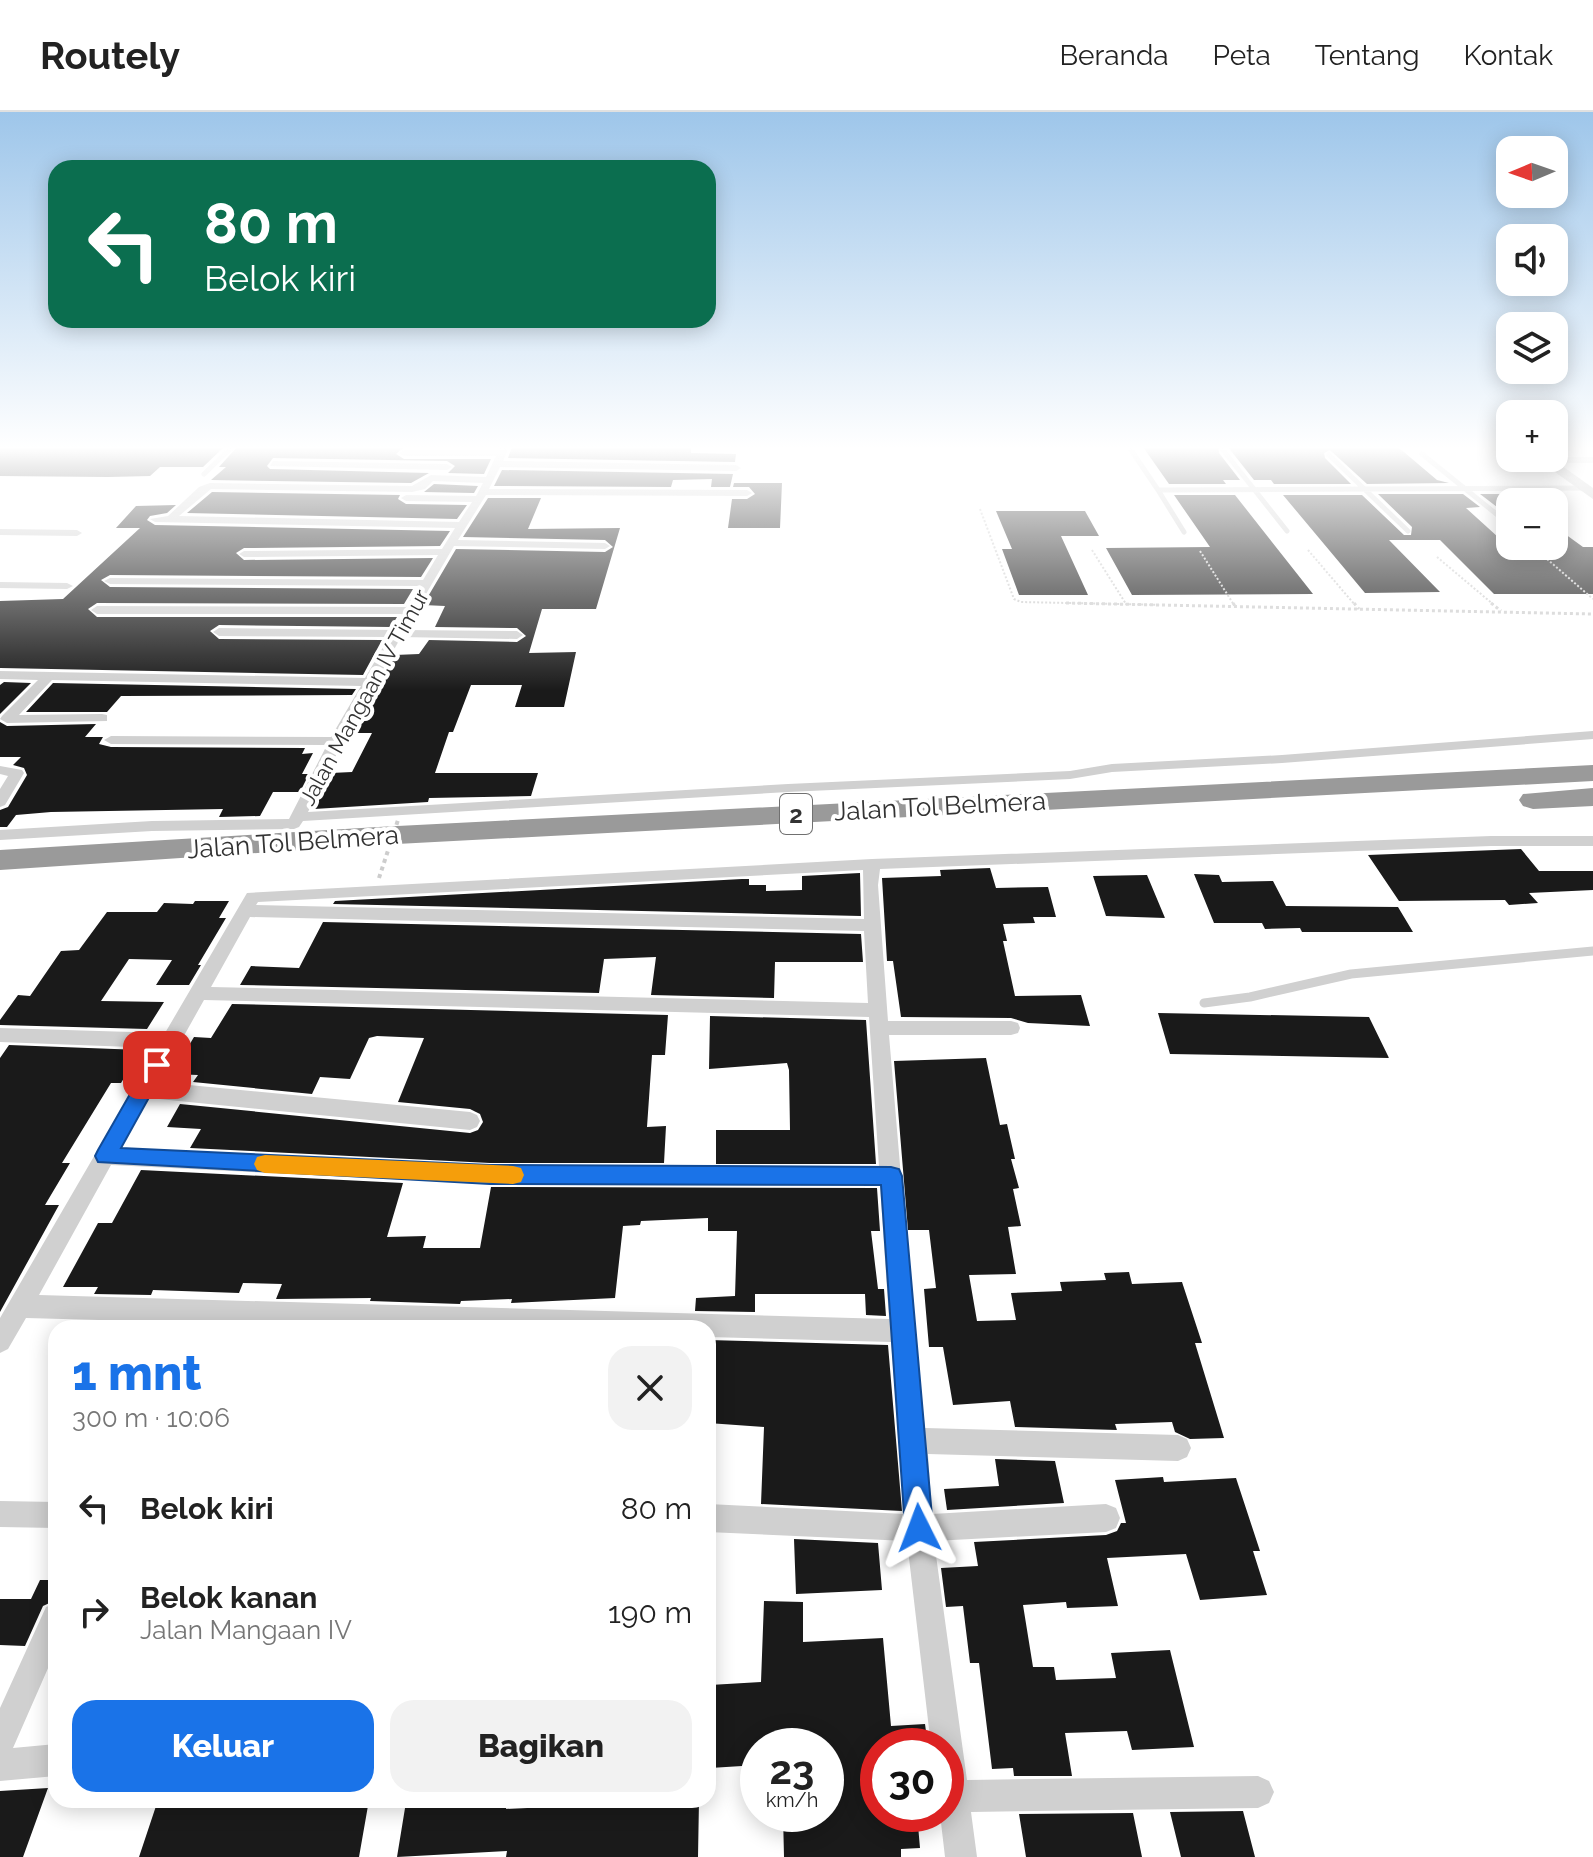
<!DOCTYPE html>
<html lang="id">
<meta charset="utf-8">
<style>
:root{--surface:#fff;--page:#f2f2f2;--text:#222;--muted:#767676;--line:#e0e0e0;--accent:#1a73e8}
body{margin:0;font-family:Raleway,sans-serif;background:var(--page);color:var(--text);height:100vh;display:flex;flex-direction:column;font-size:30px;white-space:nowrap}
*{box-sizing:border-box;margin:0}
p{font-size:26px;color:var(--muted)}
.icon{flex:none;width:44px;height:44px;fill:none;stroke:currentColor;stroke-width:2;stroke-linecap:round;stroke-linejoin:round}
.map{position:relative;flex:1;overflow:hidden}
.panel{position:absolute;left:48px;top:1208px;width:668px;height:488px;display:flex;flex-direction:column;background:var(--surface);border-radius:24px;box-shadow:0 4px 20px #0003}
.panel>*{flex:none}
.banner{position:absolute;left:48px;top:48px;width:668px;height:168px;border-radius:24px;box-shadow:0 4px 20px #0003;background:#0b6e4f;color:#fff;overflow:hidden}
.needle{width:52px;rotate:268deg}
.controls{position:absolute;left:1496px;top:24px;display:grid;gap:16px}
.controls a{display:grid;place-items:center;width:72px;height:72px;border-radius:16px;background:var(--surface);box-shadow:0 4px 20px #0003;font-size:40px}
.speed{position:absolute;left:740px;top:1616px;display:flex;gap:16px;font-size:40px;font-weight:700;text-align:center}
.speed>*{display:grid;place-content:center;width:104px;height:104px;border-radius:50%;background:var(--surface);box-shadow:0 4px 20px #0003;line-height:1}
.speed small{font-size:20px;font-weight:400}
.speed .limit{border:12px solid #d22;background:#fff;color:#111}
.pin{position:absolute;display:grid;place-items:center;width:68px;height:68px;color:#fff;margin:-34px;border-radius:16px;box-shadow:0 4px 12px #0006}
.me{position:absolute;width:88px;margin:-44px;rotate:357deg;stroke-linejoin:round;filter:drop-shadow(0 0 6px #0008)}
.turn{display:flex;align-items:center;gap:28px;height:168px;padding:0 24px;font-size:36px}
.turn .icon{width:104px;height:104px;stroke-width:2.5}
.turn b{display:block;font-size:56px;line-height:68px}
.round{display:grid;place-items:center;flex:none;width:84px;height:84px;border-radius:24px;background:var(--page)}
.headline{display:flex;align-items:center;justify-content:space-between;height:136px;padding:0 24px}
h1{font-size:48px;font-weight:800;line-height:60px;color:var(--accent)}
.button{display:flex;gap:16px;margin-top:auto;padding:16px 24px}
.button a{flex:1;height:92px;border-radius:24px;background:var(--accent);color:#fff;font-size:32px;font-weight:800;line-height:92px;text-align:center}
.button a+a{background:var(--page);color:var(--text)}
ul{padding:0;list-style:none}
li{display:flex;align-items:center;gap:24px;height:104px;padding:0 24px}
li div{flex:1}
li b{display:block;font-size:30px}
li em{font-style:normal}
header{display:flex;align-items:center;gap:48px;box-sizing:border-box;height:112px;padding:0 40px;background:var(--surface);border-bottom:2px solid var(--line)}
header strong{font-size:38px}
nav{display:flex;gap:44px;margin-inline-start:auto;font-size:28px}
.map>svg:first-child{display:block}
.building{fill:#1a1a1a}
.lines{fill:none;stroke-linecap:round;stroke-linejoin:round}
.path-far1{stroke:#cdcdcd;stroke-width:2;stroke-dasharray:2 2;stroke-linecap:butt}
.path{stroke:#cdcdcd;stroke-width:3;stroke-dasharray:3 3;stroke-linecap:butt}
.lane-far1{stroke:#d0d0d0;stroke-width:5}
.lane{stroke:#d0d0d0;stroke-width:9}
.street{fill:#d0d0d0;fill-rule:evenodd}
.secondary{fill:#bdbdbd;fill-rule:evenodd}
.highway{fill:#9a9a9a;fill-rule:evenodd}
.path-bridge{stroke:#cdcdcd;stroke-width:4;stroke-dasharray:4 4;stroke-linecap:butt}
.route{fill:#1a73e8;stroke:#114b97;stroke-width:2}
.slow{fill:#f59e0b}
.labels{text-anchor:middle;dominant-baseline:central;stroke-width:8;stroke-linejoin:round;paint-order:stroke}
.far-street-label{font-size:22px;fill:#333;stroke:#fff}
.shield{fill:#fff;stroke:#707070;stroke-width:2}
.shield-label{font-size:24px;font-weight:bold;fill:#333}
.street-label{font-size:26px;fill:#333;stroke:#fff}
</style>
<header>
<strong>Routely</strong>
<nav><a>Beranda</a><a>Peta</a><a>Tentang</a><a>Kontak</a></nav>
</header>
<div class="map">
<svg width="1593" height="1745" viewBox="0 0 1593 1745">
<rect width="100%" height="100%" fill="#fff"/>
<!-- building -->
<path class="building" d="M0 335H224L203 355H160L150 364 108 365 0 364Z
M237 335H404L396 342 404 347H491L484 362 448 361 455 354 447 349 273 346 267 354 270 357 429 361 411 371 211 368 226 355H219Z
M512 335H691V341L736 342 735 350 508 346Z
M1143 335H1218L1219 341 1240 368H1223L1226 372H1169Z
M1228 335H1398L1437 368 1449 371 1367 372 1330 338 1324 341 1325 346 1351 372H1274L1271 368H1254Z
M502 358 733 362 730 375H711L712 367 673 368 671 375 494 374Z
M734 371H782L780 416H728L732 387H747L755 382 749 375H733Z
M434 372 478 374 474 381 424 380Z
M212 380 400 383 398 387 406 392 467 393 457 407 187 401Z
M1378 382H1463L1480 395 1466 396 1509 435H1554V414L1583 435H1593V482H1494L1440 428H1389L1440 480 1365 481 1283 383H1362L1404 423H1411L1412 415Z
M1480 382H1519L1530 390H1510V395H1497Z
M1174 383H1235L1313 482 1132 483 1106 436 1210 435Z
M488 386H541L528 417 620 416 596 497H542L529 541 576 540 564 595H515L522 573H471L453 620H449L435 661H538L531 684 429 686 428 690 314 697 331 661 352 660 372 621H357L376 583H372L395 543 419 542 429 528 517 530 526 524 517 516 435 515 445 494 423 493 456 437 605 440 613 435 605 428 463 425Z
M176 393 167 401 150 404 147 408 155 413 450 419 440 434 244 436 236 441 244 448 433 446 421 465 110 463 101 468 110 475 413 477 404 492 97 491 88 497 97 505H397L391 515 219 513 210 519 219 527 382 528 363 563 0 556V489L63 487 140 416H116L136 394Z
M996 399H1085L1099 424H1061L1088 483H1019L1002 437H1012Z
M4 570 31 571 0 602V573Z
M53 571 356 577 352 583 121 584 107 600H26Z
M0 610 7 614 96 612 85 625H103L99 632 111 635 305 636 302 642 313 641 302 662H309L300 680H273L260 704 219 705 223 697 51 700 16 703 7 715H0V698L8 695 27 663 24 656 13 653 21 645H0Z
M1521 737 1539 759H1593V778L1529 781 1538 791 1509 793 1505 788 1399 789 1368 743Z
M990 756 996 776 1048 775 1056 805H1033L1035 811 1003 812 1007 829H1003L1015 884 1081 883 1090 914 1028 911 1011 906 901 905 893 849H887L882 766 941 764 940 758Z
M860 761 861 804 333 792 335 789 742 767H749V773H766V779L802 778V764Z
M1194 762 1219 763 1222 770 1273 769 1286 794 1398 795 1413 820H1302L1300 816 1265 817 1262 811H1214Z
M1147 763 1165 806 1106 804 1093 764Z
M195 789H229L219 806H226L198 853H201L189 873H156L172 848 129 847 101 889 164 890 147 917 0 913V908L18 883 30 884 61 839 79 838 107 800H157L164 791 193 792Z
M323 810 861 822 863 850H775L774 886 651 883 656 845 604 847 599 881 240 873 251 854 299 856Z
M232 892 668 903 665 943H652L647 1015 666 1014 664 1051H490L190 1036 201 1017 167 1015 180 992 470 1021 478 1018 483 1010 480 1002 470 997 398 990 424 926 377 924 369 926 350 967 320 965 312 982 193 970 198 963 172 962 194 925 211 926Z
M1158 901 1369 905 1389 946 1170 942Z
M710 904 866 908 876 1052H716V1018H790L789 958 787 951 709 957Z
M9 933 141 938 121 971H111L62 1051H70L45 1093H59L0 1200V946Z
M986 946 1000 1013 1007 1012 1015 1047H1011L1019 1076 1013 1077 1021 1114 1008 1115 1016 1162 969 1163 977 1209 1016 1208 1011 1181 1062 1179 1060 1170 1106 1168 1104 1161 1129 1160 1132 1172 1182 1170 1202 1231H1195L1224 1326 1190 1327 1175 1320 1172 1310 1115 1312 1117 1318 1015 1315 1010 1289 953 1293 943 1235H929L924 1177 936 1176 929 1118H908L894 949Z
M141 1058 403 1071 387 1125 426 1124 423 1136H480L491 1075 877 1076 880 1119H871L878 1177H884L886 1204 866 1203 865 1182H755V1200L695 1199 696 1186 735 1184 737 1119H708V1106L641 1109 640 1113 623 1114 615 1186 511 1191 512 1187 461 1189 460 1192 370 1189 371 1186 276 1187 282 1172 243 1171 239 1181 153 1178 151 1183 94 1182 98 1175H63L98 1111H112Z
M708 1228 888 1233 902 1399 761 1392 764 1315 708 1311Z
M995 1347 1055 1349 1064 1391 947 1398 944 1377 999 1374Z
M1163 1365 1164 1370 1236 1366 1260 1439H1253L1267 1483 1200 1488 1186 1442 1107 1446 1118 1494 1067 1496 1066 1490 1023 1493 1033 1555H1054L1056 1568 1116 1566 1111 1541 1170 1538 1194 1635 1132 1638 1127 1619 1065 1621 1072 1664H1014L1013 1656 992 1657 979 1551H970L963 1494 946 1495 941 1456 978 1454 974 1430 1106 1423 1117 1419 1121 1411H1126L1115 1368Z
M794 1427 878 1431 882 1478 796 1482Z
M40 1468H56V1488L43 1494 25 1534 0 1533V1487H31Z
M764 1489 803 1490V1530L883 1526 891 1614 925 1612 928 1634H878V1702H917L920 1736 901 1737V1745H784L783 1702H826V1634H758V1653L710 1656V1573L761 1570Z
M48 1676 23 1745H0V1679Z
M158 1688 323 1690 369 1688 359 1745H139Z
M444 1688H507L506 1697 585 1693V1688H699L698 1745H506L507 1739 397 1745 406 1690Z
M1243 1699 1255 1745H1181L1170 1700Z
M1133 1701 1142 1745H1026L1019 1702Z"/>
<g class="lines">
<!-- path-far1 -->
<path class="path-far1" d="M980 397 1014 487 1021 490 1161 493
M1532 434 1593 487
M1092 438 1126 492
M1308 438 1355 493
M1200 439 1234 493
M1437 445 1494 493"/>
<!-- path -->
<path class="path" d="M1066 491 1593 502
M1233 491 1235 494
M1354 491 1359 497
M1491 491 1501 499"/>
<!-- lane-far1 -->
<path class="lane-far1" d="M1129 335 1158 378 1584 376
M1223 338 1287 419
M1422 342 1510 413
M1329 343 1408 419
M204 362 232 335
M1158 378 1184 420"/>
<!-- lane -->
<path class="lane" d="M1204 891 1250 885 1351 862 1593 839"/>
<!-- street -->
<path class="street" d="M501 335H509L503 349 736 353 741 356 736 359 500 355 489 377 747 378 752 381 747 384 486 383 458 428 605 431 610 434 605 437 454 434 405 518 517 519 523 523 517 527 401 525 343 629 308 700 788 672 1070 659 1112 652 1282 643 1593 619V627L1282 651 1112 660 1070 667 788 680 303 709 299 715 294 717 152 719 0 728V718L152 709 289 707 327 633 111 632 104 628 111 624 331 625 361 574 52 568 19 603 102 602 107 603V609L7 611 0 607 2 604 38 568 0 567V559L365 566 389 525 219 524 213 520 219 516 393 518 402 502H97L91 498 97 494 406 495 418 474 110 472 104 469 110 466 423 468 438 443 244 445 239 442 244 439 442 437 455 416 155 410 150 407 168 404 199 375 210 371 412 374 431 363 486 365 496 344H404L399 341 404 338H499ZM433 369 483 371 476 384 406 383 401 386 406 389 472 390 459 410 179 404 211 377 412 380 425 377Z
M1554 345H1593V351H1544L1539 348Z
M273 349 447 352 452 355 447 358 270 354Z
M0 417 77 418 82 421 77 424 0 423Z
M0 470 67 471 73 474 67 477 0 476Z
M0 654 22 658 24 661 5 693 0 695V677L8 664 0 662Z
M1491 724H1593V734H1491L880 757 878 773 888 909H1011L1018 911 1020 916 1018 921 1011 923H889L914 1219 925 1316 1178 1323 1187 1327 1191 1336 1187 1345 1178 1349 928 1342 932 1402 1106 1392 1116 1396 1120 1406 1116 1416 1106 1420 934 1429 967 1668 1258 1664 1269 1669 1274 1680 1269 1691 1258 1696 971 1700 977 1745H945L940 1702H946V1634H931L907 1429 708 1420V1392L905 1402 891 1230 708 1225V1216H390L26 1206 8 1237 0 1241V1206L157 936 0 930V916L165 921 247 781 872 747ZM863 758 864 807 256 793 258 790ZM250 805 864 819 868 891 211 875ZM204 888 869 905 879 1055 490 1054 121 1036 149 986 470 1018 477 1015 480 1009 477 1003 470 1000 158 970ZM111 1053 490 1072 880 1073 889 1207 39 1183Z
M0 1389 56 1390V1416L0 1415Z
M56 1491V1538L13 1636 56 1632V1664L0 1669V1596L46 1495Z"/>
<!-- secondary -->
<path class="secondary" d="M1535 346H1551L1593 376V387Z"/>
<!-- highway -->
<path class="highway" d="M1593 653V669L378 733 0 758V738L378 715Z
M1593 676V694L1533 697 1523 694 1519 688 1523 682Z"/>
<!-- path-bridge -->
<path class="path-bridge" d="M379 766 398 708"/>
</g>
<!-- sky -->
<linearGradient id="sky" x2="0" y2="1"><stop stop-color="#9ec6ea"/><stop offset="0.58" stop-color="#fff"/><stop offset="1" stop-color="#fff" stop-opacity="0"/></linearGradient>
<rect width="1593" height="579" fill="url(#sky)"/>
<!-- route -->
<path class="route" d="M157 945 164 947 167 953 121 1036 490 1053 891 1055 899 1057 902 1064 933 1416 929 1426 919 1430 909 1426 905 1416 881 1073 490 1072 98 1050 95 1044 98 1038 150 947Z"/>
<!-- slow -->
<path class="slow" d="M265 1043 513 1054 521 1056 524 1063 521 1070 513 1072 265 1061 257 1058 254 1052 257 1045Z"/>
<g class="labels">
<!-- far-street labels -->
<g class="far-street-label">
<text transform="translate(364 585) rotate(-61)">Jalan Mangaan IV Timur</text>
</g>
<!-- shield labels -->
<rect class="shield" x="780" y="682" width="32" height="40" rx="6"/>
<g class="shield-label">
<text x="796" y="702">2</text>
</g>
<!-- street labels -->
<g class="street-label">
<text transform="translate(940 694) rotate(-3)">Jalan Tol Belmera</text>
<text transform="translate(293 730) rotate(-4)">Jalan Tol Belmera</text>
</g>
</g>
</svg>
<div class="controls">
<a><svg class="needle" viewBox="-14 -14 28 28"><path d="M0-13l5 13h-10z" fill="#e53935"/><path d="M0 13l5-13h-10z" fill="#767676"/></svg></a>
<a><svg class="icon" aria-label="sound" viewBox="0 0 24 24"><path d="M4 9h4l5-4v14l-5-4H4zM17 9q2 3 0 6"/></svg></a>
<a><svg class="icon" aria-label="layers" viewBox="0 0 24 24"><path d="M12 4l9 5-9 5-9-5zM3 14l9 5 9-5"/></svg></a>
<a>+</a>
<a>−</a>
</div>
<div class="speed"><div>23<small>km/h</small></div><div class="limit">30</div></div>
<div class="pin" style="left:157px;top:953px;background:#d93025"><svg class="icon" aria-label="arrive" viewBox="0 0 24 24"><path d="M6 21V4h12l-3 4 3 4H6"/></svg></div>
<svg class="me" style="left:919px;top:1416px" viewBox="-20 -20 40 40"><path d="M0-17L14 15 0 8-14 15z" fill="#1a73e8" stroke="#fff" stroke-width="4"/></svg>
<div class="banner">
<div class="turn"><svg class="icon" aria-label="left" viewBox="0 0 24 24"><path d="M17 20v-9H6M10 6l-5 5 5 5"/></svg><div><b>80 m</b>Belok kiri</div></div>
</div>
<section class="panel">
<div class="headline"><div><h1>1 mnt</h1><p>300 m · 10:06</p></div><a class="round"><svg class="icon" aria-label="close" viewBox="0 0 24 24"><path d="M6 6l12 12M18 6L6 18"/></svg></a></div>
<ul>
<li><svg class="icon" aria-label="left" viewBox="0 0 24 24"><path d="M17 20v-9H6M10 6l-5 5 5 5"/></svg><div><b>Belok kiri</b></div><em>80 m</em></li>
<li><svg class="icon" aria-label="right" viewBox="0 0 24 24"><path d="M7 20v-9h11M14 6l5 5-5 5"/></svg><div><b>Belok kanan</b><p>Jalan Mangaan IV</p></div><em>190 m</em></li>
</ul>
<div class="button"><a>Keluar</a><a>Bagikan</a></div>
</section>
</div>
